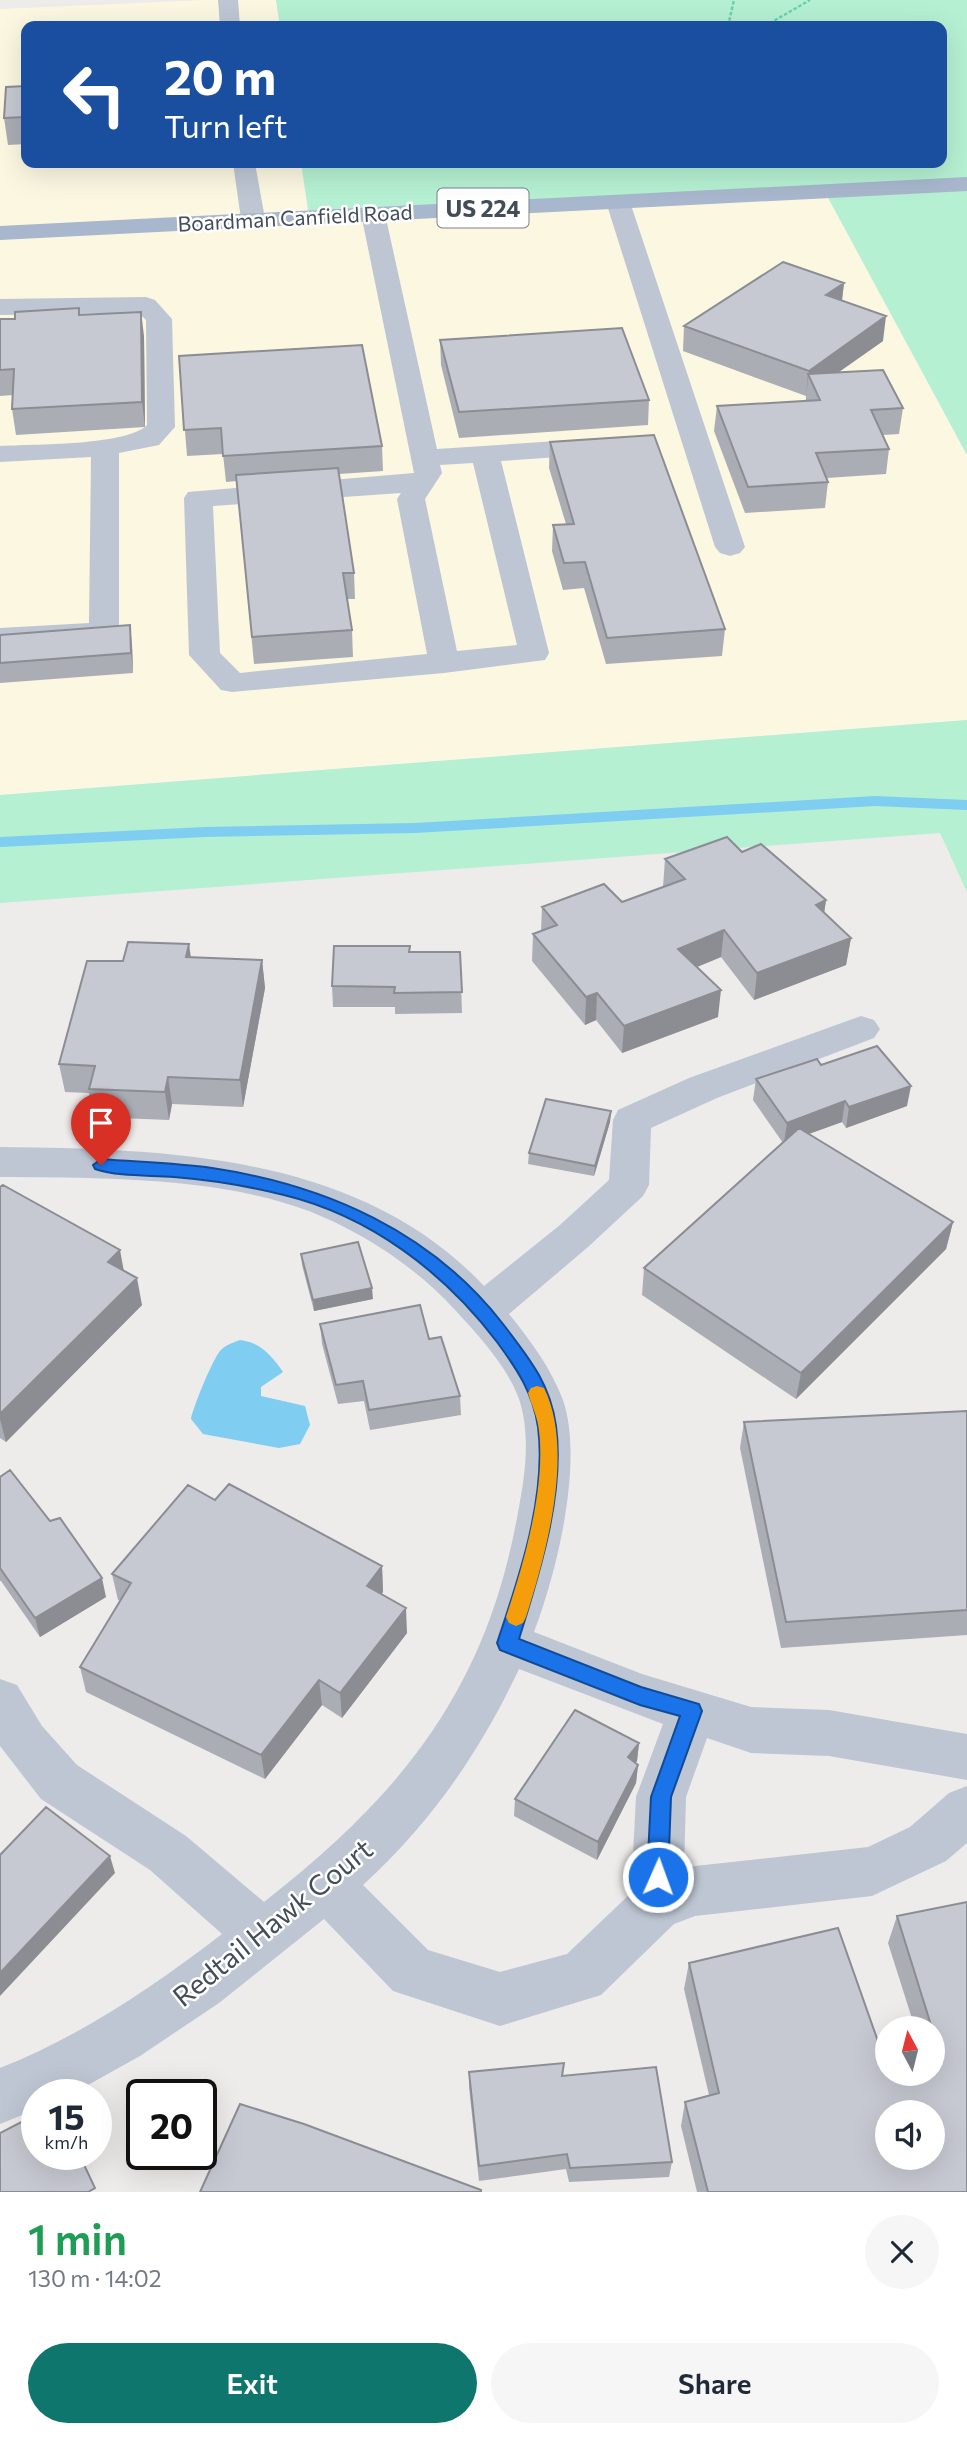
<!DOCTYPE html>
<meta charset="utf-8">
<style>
:root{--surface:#fff;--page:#f6f6f7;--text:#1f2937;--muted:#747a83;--accent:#0f766e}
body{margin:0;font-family:Commissioner,sans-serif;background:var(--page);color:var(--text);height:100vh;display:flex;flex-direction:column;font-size:26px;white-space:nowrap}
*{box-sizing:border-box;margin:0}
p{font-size:23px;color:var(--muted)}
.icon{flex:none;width:38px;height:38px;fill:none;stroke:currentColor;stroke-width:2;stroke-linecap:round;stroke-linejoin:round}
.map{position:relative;height:2192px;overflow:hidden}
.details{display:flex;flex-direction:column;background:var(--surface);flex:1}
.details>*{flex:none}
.top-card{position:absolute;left:21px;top:21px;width:926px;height:147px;border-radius:14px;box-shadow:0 7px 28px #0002;background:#1a4fa0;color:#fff;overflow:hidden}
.needle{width:46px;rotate:353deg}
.tools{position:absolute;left:875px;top:2016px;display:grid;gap:14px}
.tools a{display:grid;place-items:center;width:70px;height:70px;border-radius:50%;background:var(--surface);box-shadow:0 7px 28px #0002;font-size:35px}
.speed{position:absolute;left:21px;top:2079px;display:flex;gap:14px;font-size:35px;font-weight:700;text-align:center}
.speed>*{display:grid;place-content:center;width:91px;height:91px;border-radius:50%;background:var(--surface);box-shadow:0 7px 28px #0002;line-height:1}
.speed small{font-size:18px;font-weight:400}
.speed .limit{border:4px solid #111;border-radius:10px;background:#fff;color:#111}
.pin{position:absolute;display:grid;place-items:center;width:60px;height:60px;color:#fff;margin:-72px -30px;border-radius:50% 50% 50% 0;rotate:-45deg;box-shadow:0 0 7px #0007}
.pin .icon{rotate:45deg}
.me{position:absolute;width:77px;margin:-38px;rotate:2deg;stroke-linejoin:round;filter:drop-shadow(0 0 5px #0008)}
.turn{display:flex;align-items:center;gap:24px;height:147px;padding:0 28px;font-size:32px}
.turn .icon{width:91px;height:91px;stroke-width:2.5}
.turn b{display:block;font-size:49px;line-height:60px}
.round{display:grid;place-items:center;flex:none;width:74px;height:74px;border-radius:37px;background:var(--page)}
.summary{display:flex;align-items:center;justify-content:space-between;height:119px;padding:0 28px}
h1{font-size:42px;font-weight:600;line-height:52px;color:#1e9e55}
.button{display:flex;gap:14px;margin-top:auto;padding:14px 28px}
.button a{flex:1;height:80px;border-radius:42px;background:var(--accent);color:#fff;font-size:28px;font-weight:600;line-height:80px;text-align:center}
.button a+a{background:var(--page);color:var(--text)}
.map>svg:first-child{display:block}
.commercial{fill:#fcf7e1}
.green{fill:#b5f0d2}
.water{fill:#7fcdf0}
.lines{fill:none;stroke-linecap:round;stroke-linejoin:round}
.stream{fill:#7fcdf0;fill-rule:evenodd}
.path{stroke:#6bd0a9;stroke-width:2.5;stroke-dasharray:3.5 2;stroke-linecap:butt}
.minor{fill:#bdc6d2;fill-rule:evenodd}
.major{fill:#a8b7cd;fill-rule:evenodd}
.wall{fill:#abadb5}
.shaded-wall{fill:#8b8d93}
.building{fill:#c7c9d2;stroke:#8b8d93;stroke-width:2;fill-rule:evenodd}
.route{fill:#1a73e8;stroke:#114b97;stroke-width:2}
.slow{fill:#f59e0b}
.labels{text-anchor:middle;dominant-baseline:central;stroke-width:5;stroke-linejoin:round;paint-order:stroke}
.far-street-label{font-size:21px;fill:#434c59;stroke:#fff}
.shield{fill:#fff;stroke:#7b828b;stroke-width:2}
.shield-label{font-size:23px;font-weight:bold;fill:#434c59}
.near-street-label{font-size:28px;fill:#434c59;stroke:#fff}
</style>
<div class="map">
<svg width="967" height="2192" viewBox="0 0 967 2192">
<rect width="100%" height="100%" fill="#eeebeb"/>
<!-- commercial -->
<path class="commercial" d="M205 0H276L280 26H26V163H301L309 216 825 192 967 455V720L0 795V9Z"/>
<!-- green -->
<path class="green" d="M276 0H967V455L825 192 309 216 301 163H942V26H280Z
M967 720V892L940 833 0 903V795Z"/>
<!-- water -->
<path class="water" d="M240 1340C260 1342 272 1356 283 1372L261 1387V1396L305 1406 310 1425 300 1444 279 1448 203 1434 191 1419C193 1407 213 1359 220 1351 225 1345 232 1343 240 1340Z"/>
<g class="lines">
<!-- stream -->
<path class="stream" d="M875 796 967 800V810L875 806 415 833 205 837 0 847V837L205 827 415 823Z"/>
<!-- path -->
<path class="path" d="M728 26 734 0
M765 26 810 0"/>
<!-- minor -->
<path class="minor" d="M218 0H238L240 26H220Z
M233 163H255L265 219 261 224H245L241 219Z
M618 195 626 197 630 202 745 547 740 553 730 556 720 553 715 547 606 202 610 197Z
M373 207 381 209 385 214 437 449 602 438 612 440 616 446 612 452 602 454 501 461 549 653 545 660 444 673 232 692 221 690 189 655 184 498 188 492 414 473 361 214 365 209ZM473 463 517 645 457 651 425 499 442 473 440 465ZM401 493 397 499 427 654 240 673 220 653 213 506Z
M146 297 155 300 172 319 175 427 159 445 119 453V631L115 637 104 640 0 646V628L89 623 91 457 0 462V446C32 444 127 446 147 425L146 320 139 313 0 315V299Z
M861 1016 874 1020 880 1029 874 1038 717 1098 651 1128 649 1185 643 1196 588 1247 509 1314C530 1340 551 1368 563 1400 584 1461 557 1572 534 1632L642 1674 751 1707 829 1710 967 1734V1780L829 1756 751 1753 707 1738 686 1797 684 1869 695 1866 868 1847 910 1827 949 1793 967 1786V1843L946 1861 872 1896 695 1916 674 1924 601 1995 500 2026 393 1991 324 1919 219 2003 140 2056 70 2095H37V2109L0 2124V2068C81 2036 153 1987 222 1934L150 1870 41 1799 0 1746V1679L17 1685 42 1726 77 1765 186 1836 264 1902C398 1797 483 1695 516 1523 524 1482 532 1439 519 1399 507 1366 479 1336 456 1311 416 1267 364 1233 309 1211 215 1176 99 1178 0 1177V1147C169 1149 360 1154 484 1286L560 1225 609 1180 613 1120 618 1110 689 1078ZM519 1669 663 1724 636 1797 631 1893 567 1954 500 1972 428 1950 363 1885C431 1823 480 1752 519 1669Z"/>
<!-- major -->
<path class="major" d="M967 177V191L0 240V226Z"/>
</g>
<!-- wall -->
<path class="wall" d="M26 86V144L8 145 4 118Z
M844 283 842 301 883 341 838 372 903 408 899 434 883 435 889 449 886 474 827 478 828 482 825 508 745 513 714 431 717 406 806 401V396L683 351 684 326Z
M80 315 144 336 145 427 16 435 12 409 13 395 0 396V319Z
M440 340 649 400 648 425 459 438 441 365Z
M179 356 382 446 383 471 339 474 354 573 355 599H347L352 630 353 657 254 664 237 481 226 482 223 454 187 456Z
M550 442 725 629 722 656 606 664 584 588 563 590 552 551 553 525 566 524 549 468Z
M0 635 132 645 133 673 0 683Z
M742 852 826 900 824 913 851 938 846 965 754 1000 721 957 697 967 718 1017 622 1053 596 1020 585 1025 532 961 533 934 541 931 542 907 622 902 663 887 665 859Z
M410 952H460L462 1013 395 1014V1007H333L332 986Z
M191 958 262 960 265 988 243 1107 172 1104 169 1120 94 1117 89 1093 65 1092 59 1064 123 961Z
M821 1065 907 1106 846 1128 842 1122 808 1134 953 1222 946 1249 796 1399 642 1295 644 1268 783 1143 753 1100 756 1079Z
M611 1111 610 1122 594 1176 528 1164 529 1153Z
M0 1187 123 1270 142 1305 6 1442 0 1438Z
M301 1254 373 1299 314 1311 302 1265Z
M320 1324 429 1339 460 1396 461 1415 370 1430 364 1401 338 1404 322 1344Z
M967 1411V1635L781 1648 740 1448 744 1422Z
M0 1477 106 1597 40 1637 1 1581H0Z
M215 1500 382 1566 383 1592 381 1594 407 1633 342 1718 322 1705 265 1779 86 1692 80 1667 120 1601 118 1600 112 1574Z
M639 1743 637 1761 635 1763 638 1765 636 1783 597 1860 514 1816 515 1799Z
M967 1902V2192H697L681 2126 685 2102 709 2095 684 1989 689 1963 886 2064 933 2074V2028H915L888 1943 897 1916Z
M469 2072 563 2076 672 2162 669 2177 569 2182 566 2169 479 2181 469 2087Z"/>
<!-- shaded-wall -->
<path class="shaded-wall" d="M844 283 841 307 826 295Z
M141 312 144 336 145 427 142 402Z
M886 316 883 341 815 389 808 374 806 396 809 371Z
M130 625 132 645 133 673 131 653Z
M826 900 822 927 816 905Z
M724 930 721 957 675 976 678 949Z
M851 938 846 965 754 1000 757 973Z
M189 944 193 972 186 957Z
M262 960 265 988 243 1107 240 1080Z
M721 990 718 1017 622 1053 624 1026Z
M597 993 596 1020 585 1025 586 997Z
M168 1077 172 1104 169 1120 165 1092Z
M911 1086 907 1106 846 1128 849 1107Z
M845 1101 842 1122 784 1143 787 1123Z
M611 1111 610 1122 594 1176 595 1166Z
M953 1222 946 1249 796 1399 801 1373Z
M120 1250 125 1277 108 1262Z
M137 1278 142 1305 6 1442 0 1419V1414Z
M372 1288 373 1299 314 1311 313 1300Z
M382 1566 383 1592 369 1612 367 1586Z
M102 1578 106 1597 40 1637 35 1618Z
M406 1608 407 1633 342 1718 340 1693Z
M319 1680 322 1705 265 1779 261 1755Z
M639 1743 637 1761 626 1775 628 1757Z
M638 1765 636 1783 597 1860 598 1842Z
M110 1856 115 1873 0 1996V1973Z"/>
<!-- building -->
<path class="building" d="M26 86V117L4 118 6 87Z
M783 262 844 283 826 295 886 316 809 371 684 326Z
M79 308V315L141 312 142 402 12 409 14 369 0 370V319H15V312Z
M622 328 649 400 459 412 440 340Z
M362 345 382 446 223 456 221 428 184 430 179 356Z
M883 370 903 408 871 410 889 449 816 453 828 482 748 487 717 406 820 400 808 374Z
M654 435 725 629 607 638 585 562 564 563 553 525 574 524 550 442Z
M338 468 354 573H343L352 630 252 637 236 475Z
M130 625 131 653 0 663V635Z
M727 837 742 852 761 844 826 900 816 905 851 938 757 973 724 930 678 949 721 990 624 1026 597 993 586 997 533 934 557 925 542 907 604 884 622 902 685 879 665 859Z
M128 942 189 944 186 957 262 960 240 1080 168 1077 165 1092 89 1089 95 1066 59 1064 87 961H123Z
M334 946H410L409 952H460L462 992 394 993 395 987 332 986Z
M877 1046 911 1086 849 1107 845 1101 787 1123 756 1079 817 1059 821 1065Z
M546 1099 611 1111 595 1166 529 1153Z
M799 1128 953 1222 801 1373 644 1268Z
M3 1185 120 1250 108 1262 137 1278 0 1414V1187Z
M358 1242 372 1288 313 1300 301 1254Z
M420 1305 429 1339 441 1337 460 1396 369 1410 363 1381 336 1385 320 1324Z
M967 1411V1610L786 1622 744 1422Z
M10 1470 50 1521 60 1518 102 1578 35 1618 0 1568V1477Z
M229 1484 382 1566 367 1586 406 1608 340 1693 319 1680 261 1755 80 1667 131 1583 112 1574 188 1485 215 1500Z
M575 1710 639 1743 628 1757 638 1765 598 1842 515 1799Z
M46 1807 110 1856 0 1973V1855Z
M967 1902V2192H708L685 2102 719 2093 689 1963 838 1928 886 2064H887V2074H933V2055L940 2054 897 1916ZM887 2112H933V2158H887Z
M564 2063 562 2076 656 2067 672 2162 570 2168 567 2154 479 2166 469 2072Z
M240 2104 304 2124 481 2190V2192H200Z
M37 2114V2154H79L95 2188 88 2192H0V2133Z"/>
<!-- route -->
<path class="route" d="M101 1159C138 1162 176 1163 212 1168 326 1185 432 1232 503 1324 529 1358 550 1383 556 1426 565 1494 539 1575 519 1639L641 1687 699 1704 702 1711 671 1797 668 1877 665 1885 658 1888 650 1885 647 1877 651 1797 680 1716 640 1705 500 1650 497 1643C519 1578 547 1496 538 1427 533 1393 517 1369 497 1342 444 1272 370 1216 284 1195 248 1186 211 1180 174 1177 149 1175 119 1177 95 1169L93 1165Z"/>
<!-- slow -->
<path class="slow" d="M537 1386 544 1388C575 1450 546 1554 526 1617L523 1623 516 1626 509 1623 506 1617C524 1563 548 1481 538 1424 536 1414 531 1403 528 1393L531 1388Z"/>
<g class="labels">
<!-- far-street labels -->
<g class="far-street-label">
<text transform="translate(295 217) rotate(-3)">Boardman Canfield Road</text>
</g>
<!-- shield labels -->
<rect class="shield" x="437.5" y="188.5" width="91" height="39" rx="5"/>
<g class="shield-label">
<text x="483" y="208">US 224</text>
</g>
<!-- near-street labels -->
<g class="near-street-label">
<text transform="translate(272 1922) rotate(-39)">Redtail Hawk Court</text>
</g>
</g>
</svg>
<div class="tools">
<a><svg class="needle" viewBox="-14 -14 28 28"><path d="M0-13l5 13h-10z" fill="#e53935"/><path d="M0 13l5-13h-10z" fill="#747a83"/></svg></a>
<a><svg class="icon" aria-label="sound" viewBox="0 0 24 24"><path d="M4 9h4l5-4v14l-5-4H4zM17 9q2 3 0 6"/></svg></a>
</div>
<div class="speed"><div>15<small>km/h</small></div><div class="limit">20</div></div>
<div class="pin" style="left:101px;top:1165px;background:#d93025"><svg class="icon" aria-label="arrive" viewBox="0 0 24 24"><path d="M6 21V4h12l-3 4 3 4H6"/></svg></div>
<svg class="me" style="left:658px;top:1877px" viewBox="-20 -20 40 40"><circle r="17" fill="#1a73e8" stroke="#fff" stroke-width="3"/><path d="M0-11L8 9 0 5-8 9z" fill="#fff"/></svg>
<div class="top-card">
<div class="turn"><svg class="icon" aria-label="left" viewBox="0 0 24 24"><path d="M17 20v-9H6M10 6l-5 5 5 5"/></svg><div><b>20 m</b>Turn left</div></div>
</div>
</div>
<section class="details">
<div class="summary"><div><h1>1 min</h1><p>130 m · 14:02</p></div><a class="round"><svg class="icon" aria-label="close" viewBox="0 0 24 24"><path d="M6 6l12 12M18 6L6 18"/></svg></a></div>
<div class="button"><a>Exit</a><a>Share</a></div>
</section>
